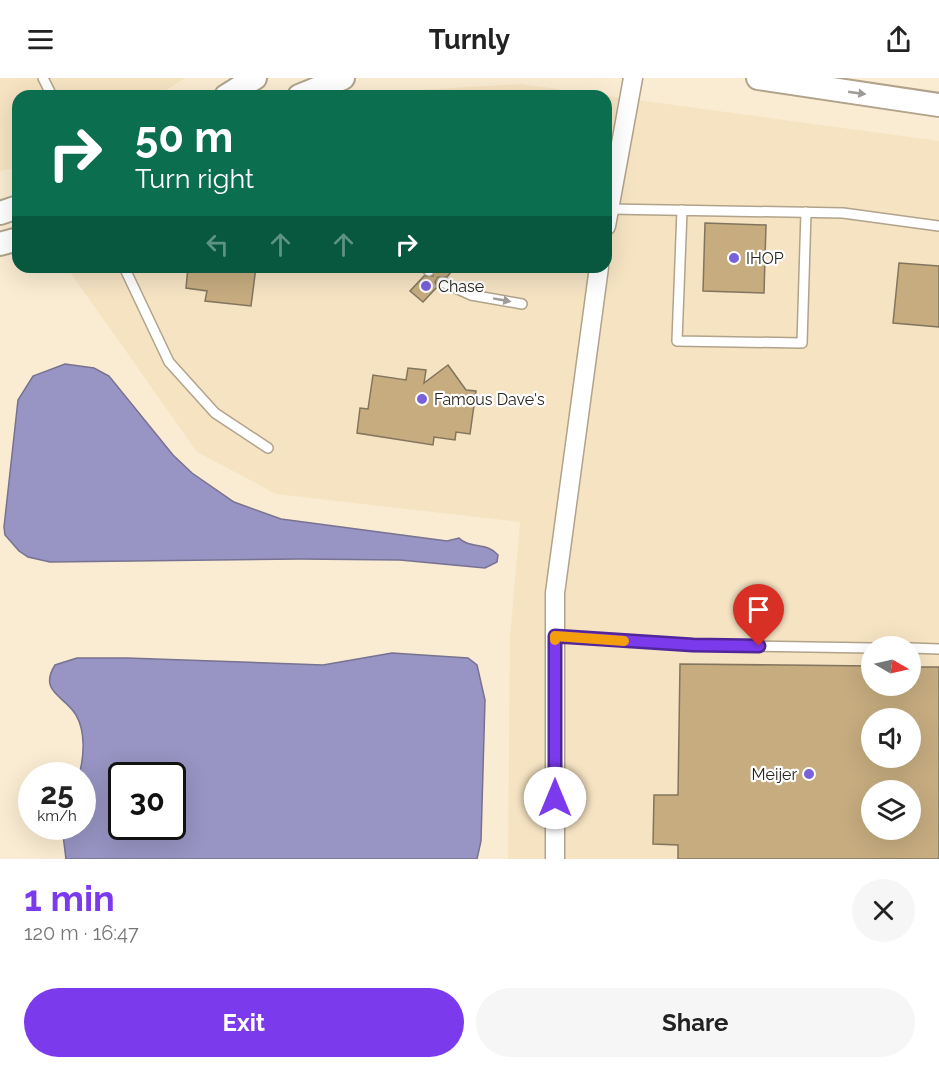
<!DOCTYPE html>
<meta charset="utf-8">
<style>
:root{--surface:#fff;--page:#f6f6f6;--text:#222;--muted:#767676;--accent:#7c3aed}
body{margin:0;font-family:Raleway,sans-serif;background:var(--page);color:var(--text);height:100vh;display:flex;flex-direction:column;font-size:22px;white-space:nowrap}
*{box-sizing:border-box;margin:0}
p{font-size:20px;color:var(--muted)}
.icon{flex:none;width:33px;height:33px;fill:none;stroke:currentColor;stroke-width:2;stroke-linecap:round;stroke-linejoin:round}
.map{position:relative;height:781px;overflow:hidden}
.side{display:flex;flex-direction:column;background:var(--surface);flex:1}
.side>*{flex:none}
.guide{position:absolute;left:12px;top:12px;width:600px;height:183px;border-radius:18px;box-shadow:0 6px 24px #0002;background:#0b6e4f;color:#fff;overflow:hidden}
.needle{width:39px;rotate:99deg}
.controls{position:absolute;left:861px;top:558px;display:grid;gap:12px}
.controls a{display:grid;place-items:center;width:60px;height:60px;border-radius:50%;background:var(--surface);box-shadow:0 6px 24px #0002;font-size:30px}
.speed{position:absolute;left:18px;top:684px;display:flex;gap:12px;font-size:30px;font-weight:700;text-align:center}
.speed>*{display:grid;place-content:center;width:78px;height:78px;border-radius:50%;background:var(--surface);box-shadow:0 6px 24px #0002;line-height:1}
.speed small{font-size:15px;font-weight:400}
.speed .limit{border:3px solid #111;border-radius:9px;background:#fff;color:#111}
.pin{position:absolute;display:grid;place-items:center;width:51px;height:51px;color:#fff;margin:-62px -26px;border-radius:50% 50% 50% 0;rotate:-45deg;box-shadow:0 0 6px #0007}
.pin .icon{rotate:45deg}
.me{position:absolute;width:66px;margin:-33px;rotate:0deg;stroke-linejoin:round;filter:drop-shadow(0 0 4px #0008)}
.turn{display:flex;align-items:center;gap:21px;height:126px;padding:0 24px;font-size:27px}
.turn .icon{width:78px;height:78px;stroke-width:2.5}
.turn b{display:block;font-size:42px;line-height:51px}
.lanes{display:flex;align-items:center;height:57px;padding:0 24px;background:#0003;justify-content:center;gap:30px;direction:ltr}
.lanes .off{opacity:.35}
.round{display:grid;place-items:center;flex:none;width:63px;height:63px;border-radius:32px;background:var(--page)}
.summary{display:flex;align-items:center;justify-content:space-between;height:102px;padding:0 24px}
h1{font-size:36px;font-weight:700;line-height:45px;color:var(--accent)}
.primary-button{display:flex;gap:12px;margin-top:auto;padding:12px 24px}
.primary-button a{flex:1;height:69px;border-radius:36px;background:var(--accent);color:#fff;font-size:24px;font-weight:700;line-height:69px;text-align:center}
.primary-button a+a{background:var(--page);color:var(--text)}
header{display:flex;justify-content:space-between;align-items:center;height:78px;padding:0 24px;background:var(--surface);font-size:27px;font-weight:700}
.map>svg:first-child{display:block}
.built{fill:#f5e3c2;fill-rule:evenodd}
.water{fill:#9894c3;stroke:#777291;stroke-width:1.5;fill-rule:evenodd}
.building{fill:#c6ac7f;stroke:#82755e;stroke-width:1.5;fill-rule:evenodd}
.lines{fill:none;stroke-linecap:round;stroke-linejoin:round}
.service-casing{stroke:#b1a38b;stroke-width:12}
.minor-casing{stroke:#b1a38b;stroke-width:21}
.tertiary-casing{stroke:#b1a38b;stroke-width:26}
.service{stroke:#fff;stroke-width:9}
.minor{stroke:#fff;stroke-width:18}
.tertiary{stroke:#fff;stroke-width:22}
.oneway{fill:#9f9c98}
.route-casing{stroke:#51269a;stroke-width:15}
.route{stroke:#7c3aed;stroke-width:10}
.slow{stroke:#f59e0b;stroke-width:10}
.poi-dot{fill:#7961dc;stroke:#fff;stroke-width:2}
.labels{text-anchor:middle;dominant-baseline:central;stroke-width:4.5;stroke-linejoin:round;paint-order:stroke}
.poi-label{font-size:16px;fill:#2a241b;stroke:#fff;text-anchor:start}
</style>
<header><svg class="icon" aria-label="menu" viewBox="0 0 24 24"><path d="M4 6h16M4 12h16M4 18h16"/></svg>Turnly<svg class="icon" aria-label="share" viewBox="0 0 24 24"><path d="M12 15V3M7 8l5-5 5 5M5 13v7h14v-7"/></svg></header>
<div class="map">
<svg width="939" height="781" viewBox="0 0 939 781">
<rect width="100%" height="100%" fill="#faecd2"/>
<!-- built -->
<path class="built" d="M0 0H185L157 18H18V90L0 93Z
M520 6 939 63V781H508L510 560 520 444 276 416 197 374 68 191 606 189V18H401L420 12ZM872 568H910V608H872ZM872 640H910V680H872ZM872 712H910V752H872Z"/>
<!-- water -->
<path class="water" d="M65 286 94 290 109 298 173 377 192 395 234 424 281 441 447 463 459 460C469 471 488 464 498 477L497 484 485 490 400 482 300 481 50 484 28 479 19 473 5 457 4 449 18 322 33 298Z
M392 575 468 580 477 587 485 622 481 763 477 781H66L62 749 82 748V698L79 697C84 679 86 654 76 637 65 618 38 614 55 587L77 580H127L323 587ZM122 698H172V748H122Z"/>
<!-- building -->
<path class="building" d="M705 145 766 147 764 215 703 213Z
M899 185 939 188V249L893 245Z
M188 189H256L251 228 205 223 207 213 186 210Z
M434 189H455L447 199H438L435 204 437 209 423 224 410 213 424 198H433Z
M448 287 466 312 476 313 470 356 456 354 455 362 434 359 433 367 357 355 360 330 368 331 373 297 406 302 408 290 426 292 424 305Z
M680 586 872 588V608H910V589H939V781H678V767L653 766 654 717H678ZM872 640H910V680H872ZM872 712H910V752H872Z"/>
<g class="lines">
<!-- service casing -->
<g class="service-casing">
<path id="service" d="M43 0 52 18
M609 131 843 135 939 148
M682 132 677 263 802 265 806 134
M124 189 169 284 215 335 268 370
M425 189 429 193
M442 204 471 217 522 226
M555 558 693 567 872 570
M910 570 939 571"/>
</g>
<!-- minor casing -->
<g class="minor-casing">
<path id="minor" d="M606 148 633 0
M555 781V515L599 189"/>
</g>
<!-- tertiary casing -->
<g class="tertiary-casing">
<path id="tertiary" d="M758 0 939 27
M226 18 255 0
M299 18 343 0
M0 135 18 129
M0 166 18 161"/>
</g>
<!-- service -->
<use href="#service" class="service"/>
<!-- minor -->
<use href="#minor" class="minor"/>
<!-- tertiary -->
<use href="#tertiary" class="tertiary"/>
</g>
<!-- one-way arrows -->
<defs><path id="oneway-solid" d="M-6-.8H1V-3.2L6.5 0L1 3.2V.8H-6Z" transform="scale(1.5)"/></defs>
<g class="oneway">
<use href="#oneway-solid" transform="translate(857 15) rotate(8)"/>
<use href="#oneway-solid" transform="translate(502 222) rotate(10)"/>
</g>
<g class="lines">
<!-- route casing -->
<g class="route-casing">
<path id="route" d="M555 720V558L693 567 759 568"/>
</g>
<!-- route -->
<use href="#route" class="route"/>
<!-- slow -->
<path class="slow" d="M555 562V558L624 563"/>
</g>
<!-- markers -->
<g class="poi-dot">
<circle cx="734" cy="180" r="6"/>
<circle cx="426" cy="208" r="6"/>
<circle cx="422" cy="321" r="6"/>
<circle cx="809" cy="696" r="6"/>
</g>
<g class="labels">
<!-- poi labels -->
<g class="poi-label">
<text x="746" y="180">IHOP</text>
<text x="438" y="208">Chase</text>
<text x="434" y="321">Famous Dave's</text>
<text x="797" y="696" text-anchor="end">Meijer</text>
</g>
</g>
</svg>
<div class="controls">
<a><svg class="needle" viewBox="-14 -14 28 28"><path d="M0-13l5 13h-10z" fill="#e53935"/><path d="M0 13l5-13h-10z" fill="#767676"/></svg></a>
<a><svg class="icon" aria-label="sound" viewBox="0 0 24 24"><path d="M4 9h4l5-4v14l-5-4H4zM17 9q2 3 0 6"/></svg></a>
<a><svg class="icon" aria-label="layers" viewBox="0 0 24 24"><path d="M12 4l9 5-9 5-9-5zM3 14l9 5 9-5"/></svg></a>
</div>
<div class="speed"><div>25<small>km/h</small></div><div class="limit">30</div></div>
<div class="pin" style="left:759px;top:568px;background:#d93025"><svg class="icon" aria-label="arrive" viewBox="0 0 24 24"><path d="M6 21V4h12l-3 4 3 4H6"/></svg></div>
<svg class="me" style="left:555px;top:720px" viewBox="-20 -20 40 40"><circle r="19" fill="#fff"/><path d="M0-13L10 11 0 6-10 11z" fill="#7c3aed"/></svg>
<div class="guide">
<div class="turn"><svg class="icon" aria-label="right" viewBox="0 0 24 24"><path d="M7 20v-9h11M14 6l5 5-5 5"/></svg><div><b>50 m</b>Turn right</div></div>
<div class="lanes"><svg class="icon off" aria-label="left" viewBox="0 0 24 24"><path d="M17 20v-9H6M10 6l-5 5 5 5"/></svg><svg class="icon off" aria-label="ahead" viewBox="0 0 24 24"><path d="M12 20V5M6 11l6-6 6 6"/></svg><svg class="icon off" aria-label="ahead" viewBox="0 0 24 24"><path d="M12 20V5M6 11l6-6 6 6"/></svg><svg class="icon" aria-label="right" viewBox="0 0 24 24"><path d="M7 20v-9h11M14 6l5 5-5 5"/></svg></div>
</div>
</div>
<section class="side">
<div class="summary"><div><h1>1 min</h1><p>120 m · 16:47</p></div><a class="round"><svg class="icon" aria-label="close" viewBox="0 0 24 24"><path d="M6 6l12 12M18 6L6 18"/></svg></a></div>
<div class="primary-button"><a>Exit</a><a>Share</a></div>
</section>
